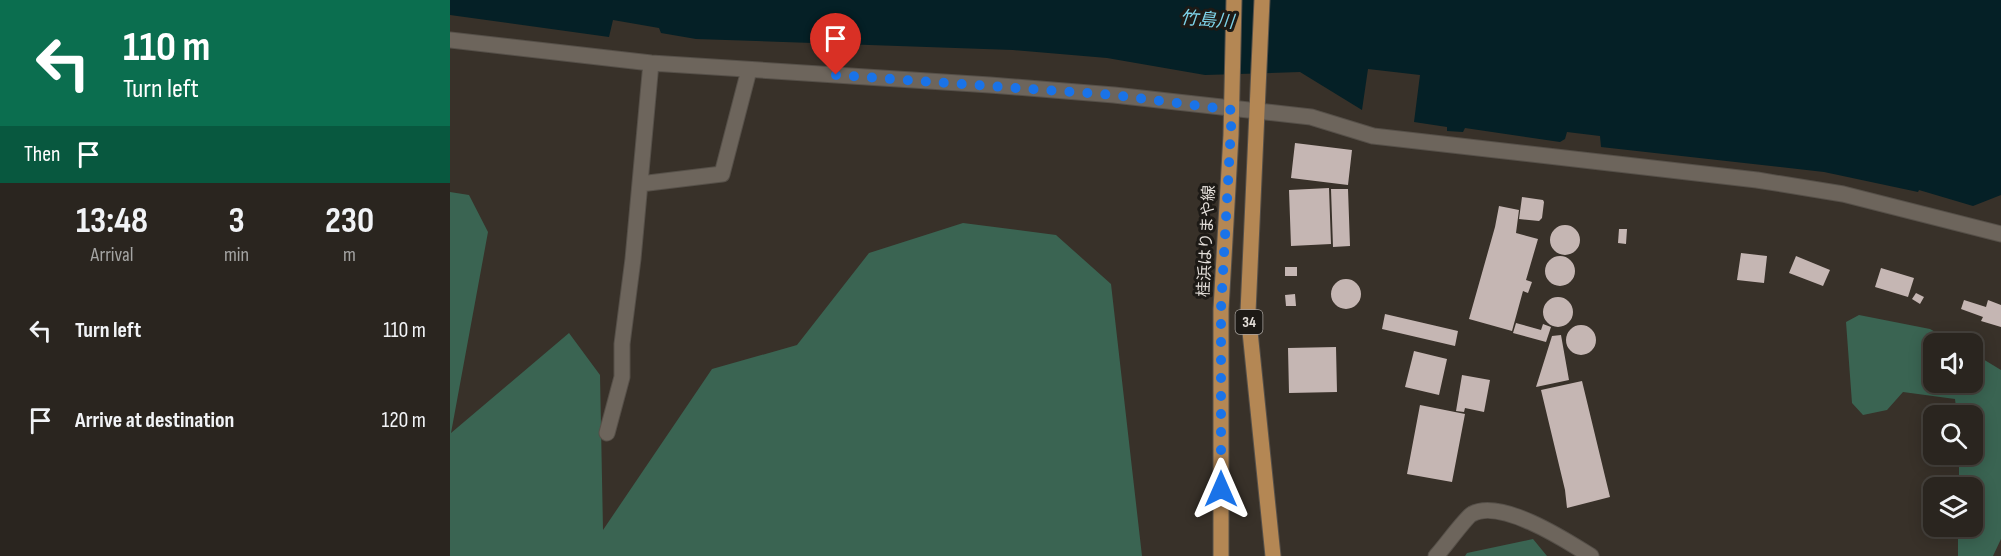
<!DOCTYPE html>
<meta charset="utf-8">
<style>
:root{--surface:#2a251f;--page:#36312c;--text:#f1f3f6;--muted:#a5a5a4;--line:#46423d}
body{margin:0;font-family:"Sofia Sans Condensed","Noto Sans JP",sans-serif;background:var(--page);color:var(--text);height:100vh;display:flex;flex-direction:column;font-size:22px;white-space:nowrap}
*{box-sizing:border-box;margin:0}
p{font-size:20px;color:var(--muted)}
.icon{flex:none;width:33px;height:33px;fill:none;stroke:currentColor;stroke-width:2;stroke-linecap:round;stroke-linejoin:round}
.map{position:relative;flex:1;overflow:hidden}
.panel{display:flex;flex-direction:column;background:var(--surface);width:450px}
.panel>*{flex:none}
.guide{background:#0b6e4f;color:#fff;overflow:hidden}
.fabs{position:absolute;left:1473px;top:333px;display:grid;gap:12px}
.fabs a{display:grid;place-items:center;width:60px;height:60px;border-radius:12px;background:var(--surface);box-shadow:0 3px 15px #0003,0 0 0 2px var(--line);font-size:30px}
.pin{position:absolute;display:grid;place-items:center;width:51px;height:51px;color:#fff;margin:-62px -26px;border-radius:50% 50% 50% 0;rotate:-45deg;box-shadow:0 0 6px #0007}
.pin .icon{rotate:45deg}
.me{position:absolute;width:66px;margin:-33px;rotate:0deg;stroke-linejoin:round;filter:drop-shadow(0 0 4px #0008)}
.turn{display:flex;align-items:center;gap:21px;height:126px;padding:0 24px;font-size:27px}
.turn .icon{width:78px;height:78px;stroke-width:2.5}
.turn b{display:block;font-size:42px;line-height:51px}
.then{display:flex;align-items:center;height:57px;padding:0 24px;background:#0003;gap:12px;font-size:22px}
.eta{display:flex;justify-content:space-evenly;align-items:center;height:102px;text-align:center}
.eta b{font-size:36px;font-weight:700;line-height:42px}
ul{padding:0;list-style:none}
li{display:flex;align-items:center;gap:18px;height:90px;padding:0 24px}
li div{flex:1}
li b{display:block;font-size:22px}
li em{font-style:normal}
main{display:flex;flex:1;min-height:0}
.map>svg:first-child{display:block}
.green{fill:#3a6452}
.water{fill:#052026}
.building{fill:#c5b6b3}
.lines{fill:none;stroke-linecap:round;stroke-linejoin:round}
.minor-casing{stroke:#565049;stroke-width:17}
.major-casing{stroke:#565049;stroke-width:17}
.minor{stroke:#6d655c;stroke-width:15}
.major{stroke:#b48754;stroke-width:15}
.route{stroke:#1a73e8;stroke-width:10;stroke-dasharray:0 18}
.labels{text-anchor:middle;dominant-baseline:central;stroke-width:6;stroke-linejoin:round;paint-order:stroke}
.shield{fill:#1d1a16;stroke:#a8a39e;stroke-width:1.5}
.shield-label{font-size:15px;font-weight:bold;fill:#e3ded9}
.street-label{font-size:16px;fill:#e3ded9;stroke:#1d1a16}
.water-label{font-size:18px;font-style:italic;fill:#7ed3e9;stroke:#1d1a16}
</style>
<main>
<section class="panel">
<div class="guide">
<div class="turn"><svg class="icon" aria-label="left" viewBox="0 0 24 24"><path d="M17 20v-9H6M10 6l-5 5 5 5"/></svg><div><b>110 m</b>Turn left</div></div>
<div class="then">Then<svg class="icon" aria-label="arrive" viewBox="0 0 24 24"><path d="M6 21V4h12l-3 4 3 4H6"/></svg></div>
</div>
<div class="eta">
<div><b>13:48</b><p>Arrival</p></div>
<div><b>3</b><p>min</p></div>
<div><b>230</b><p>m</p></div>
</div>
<ul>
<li><svg class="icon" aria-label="left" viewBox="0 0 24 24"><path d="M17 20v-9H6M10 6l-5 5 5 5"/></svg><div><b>Turn left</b></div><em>110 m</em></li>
<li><svg class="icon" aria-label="arrive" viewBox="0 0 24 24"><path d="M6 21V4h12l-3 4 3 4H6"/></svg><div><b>Arrive at destination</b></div><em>120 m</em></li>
</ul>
</section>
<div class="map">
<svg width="1551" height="556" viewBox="0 0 1551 556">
<rect width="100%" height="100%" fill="#383129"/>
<!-- green -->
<path class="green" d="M0 192 19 195 38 232 1 433 119 333 150 375 153 530 262 369 347 345 419 253 513 223 606 235 661 284 692 556H0Z
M1409 315 1480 329 1505 343 1484 344V382H1522L1523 353 1551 370V539L1543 556H1508V527L1522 526V488L1509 487V455L1522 454V416L1507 415 1505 399 1453 392 1437 410 1413 415 1402 403 1396 322Z
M1083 539 1097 556H1015L1017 553Z"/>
<!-- water -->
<path class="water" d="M0 0H1551V195L1523 206 1469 190 1468 192 1374 172 1151 147 1150 136 1117 132 1115 139 1110 142 1015 128 1013 132 997 131V127L964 122 970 75 918 69 912 110 850 72 755 75 657 58 563 50 246 39 211 33 209 28 163 20 159 37 0 15Z"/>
<!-- building -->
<path class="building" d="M845 143 902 150 898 185 841 178Z
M879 188 881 244 841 246 839 190Z
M881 189H898L900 246 883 247Z
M1072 197 1093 200 1094 202 1092 218 1089 221 1069 219Z
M1049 206 1069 210 1066 233 1088 239 1076 280 1082 282 1078 293 1073 291 1062 331 1019 319 1045 227Z
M1100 240a15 15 0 1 1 30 0a15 15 0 1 1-30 0Z
M1169 229H1177L1176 244 1168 243Z
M1291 253 1317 256 1314 283 1287 280Z
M1095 271a15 15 0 1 1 30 0a15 15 0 1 1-30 0Z
M1346 256 1380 270 1373 286 1339 273Z
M835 267H847V276H835Z
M1431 268 1464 278 1458 297 1425 287Z
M881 294a15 15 0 1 1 30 0a15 15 0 1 1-30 0Z
M1466 293 1474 297 1470 304 1462 299Z
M845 294 846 306H836L835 295Z
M1093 312a15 15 0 1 1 30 0a15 15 0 1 1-30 0Z
M1514 300 1536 307 1538 300 1551 305V327L1531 321 1533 317 1511 309Z
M935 314 1008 331 1005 346 932 329Z
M1066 323 1091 330 1093 324 1101 327 1096 342 1063 333Z
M1116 340a15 15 0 1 1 30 0a15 15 0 1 1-30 0Z
M1111 335 1119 380 1086 387 1102 336Z
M886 347 887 392 839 393 838 348Z
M964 351 997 359 989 395 955 387Z
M1012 375 1040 380 1034 412 1015 408 1014 412 1006 411Z
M1132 381 1160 497 1117 508 1115 490 1091 390Z
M970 405 1015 414 1002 482 957 474Z"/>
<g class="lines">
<!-- minor casing -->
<g class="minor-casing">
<path id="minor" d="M0 40 201 63 540 85 664 95 861 117 923 136 1307 180 1393 194 1551 234
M190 184 272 174 299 70
M157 433 172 377V344L183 259 201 63
M986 556C993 549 1016 517 1022 514 1051 498 1117 541 1141 556"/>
</g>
<!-- major casing -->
<g class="major-casing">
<path id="major" d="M812 0 798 312 823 556
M771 556V309L781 135 784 0"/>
</g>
<!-- minor -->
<use href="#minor" class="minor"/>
<!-- major -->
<use href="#major" class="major"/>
</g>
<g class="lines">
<!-- route -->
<path class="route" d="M386 75 664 95 782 110 771 309V489"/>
</g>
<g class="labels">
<!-- shield labels -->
<rect class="shield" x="785.5" y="310" width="27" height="24" rx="4.5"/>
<g class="shield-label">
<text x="799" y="322">34</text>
</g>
<!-- street labels -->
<g class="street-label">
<text transform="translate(757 241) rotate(-87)">桂浜はりまや線</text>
</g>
<!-- water labels -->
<g class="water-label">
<text transform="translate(757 20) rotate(5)">竹島川</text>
</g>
</g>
</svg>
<div class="fabs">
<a><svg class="icon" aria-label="sound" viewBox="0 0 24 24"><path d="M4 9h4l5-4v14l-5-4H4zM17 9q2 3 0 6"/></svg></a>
<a><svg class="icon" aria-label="search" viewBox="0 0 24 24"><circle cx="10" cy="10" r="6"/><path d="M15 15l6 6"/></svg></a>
<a><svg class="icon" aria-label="layers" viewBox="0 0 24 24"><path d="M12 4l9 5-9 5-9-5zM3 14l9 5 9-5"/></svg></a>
</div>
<div class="pin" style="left:386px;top:75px;background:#d93025"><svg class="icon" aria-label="arrive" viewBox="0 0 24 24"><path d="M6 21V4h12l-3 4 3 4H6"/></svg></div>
<svg class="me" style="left:771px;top:489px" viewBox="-20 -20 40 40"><path d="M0-17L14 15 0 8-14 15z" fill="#1a73e8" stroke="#fff" stroke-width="4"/></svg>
</div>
</main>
